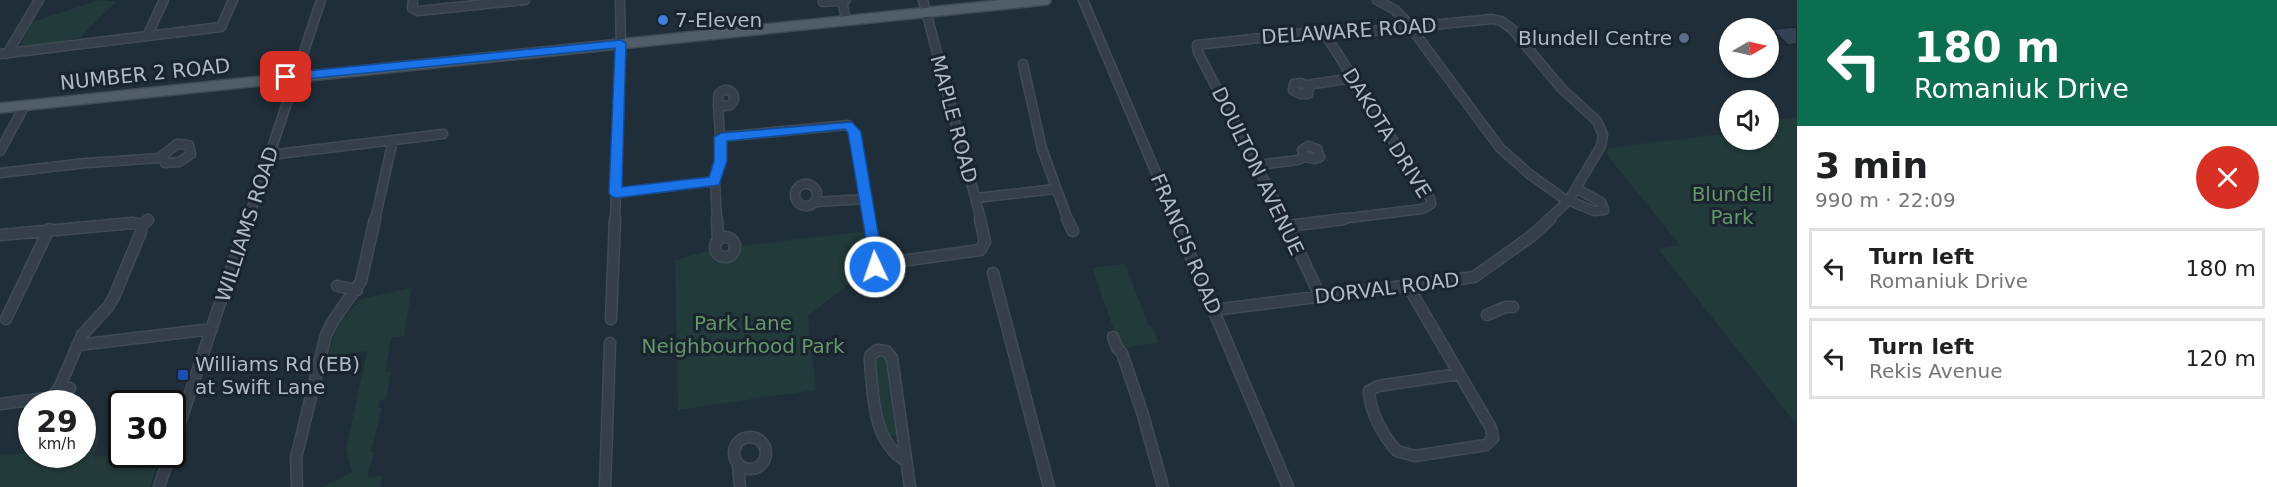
<!DOCTYPE html>
<meta charset="utf-8">
<style>
:root{--surface:#fff;--page:#f2f2f2;--text:#202124;--muted:#757577;--line:#e0e0e0}
body{margin:0;font-family:"DejaVu Sans",sans-serif;background:var(--page);color:var(--text);height:100vh;display:flex;flex-direction:column;font-size:22px;white-space:nowrap}
*{box-sizing:border-box;margin:0}
p{font-size:20px;color:var(--muted)}
.icon{flex:none;width:33px;height:33px;fill:none;stroke:currentColor;stroke-width:2;stroke-linecap:round;stroke-linejoin:round}
.map{position:relative;flex:1;overflow:hidden}
.panel{display:flex;flex-direction:column;background:var(--surface);width:480px}
.panel>*{flex:none}
.hud{background:#0b6e4f;color:#fff;overflow:hidden}
.needle{width:39px;rotate:81deg}
.buttons{position:absolute;left:1719px;top:18px;display:grid;gap:12px}
.buttons a{display:grid;place-items:center;width:60px;height:60px;border-radius:50%;background:var(--surface);box-shadow:0 2px 4px #0004;font-size:30px}
.speed{position:absolute;left:18px;top:390px;display:flex;gap:12px;font-size:30px;font-weight:700;text-align:center}
.speed>*{display:grid;place-content:center;width:78px;height:78px;border-radius:50%;background:var(--surface);box-shadow:0 2px 4px #0004;line-height:1}
.speed small{font-size:15px;font-weight:400}
.speed .limit{border:3px solid #111;border-radius:9px;background:#fff;color:#111}
.pin{position:absolute;display:grid;place-items:center;width:51px;height:51px;color:#fff;margin:-26px;border-radius:12px;box-shadow:0 3px 9px #0006}
.me{position:absolute;width:66px;margin:-33px;rotate:357deg;stroke-linejoin:round;filter:drop-shadow(0 0 4px #0008)}
.turn{display:flex;align-items:center;gap:21px;height:126px;padding:0 18px;font-size:27px}
.turn .icon{width:78px;height:78px;stroke-width:2.5}
.turn b{display:block;font-size:42px;line-height:51px}
.round{display:grid;place-items:center;flex:none;width:63px;height:63px;border-radius:32px;background:var(--page)}
.summary{display:flex;align-items:center;justify-content:space-between;height:102px;padding:0 18px}
h1{font-size:36px;font-weight:700;line-height:45px}
ul{padding:0;list-style:none}
li{display:flex;align-items:center;gap:18px;height:81px;margin:0 12px 9px;padding:0 6px;border:3px solid var(--line);border-radius:0px}
li div{flex:1}
li b{display:block;font-size:22px}
li em{font-style:normal}
main{display:flex;flex:1;min-height:0}
.map>svg:first-child{display:block}
.green{fill:#223a39}
.building{fill:#324250;stroke:#1b2630;stroke-width:1.5}
.lines{fill:none;stroke-linecap:round;stroke-linejoin:round}
.minor-far1-casing{stroke:#404b56;stroke-width:11}
.minor-casing{stroke:#404b56;stroke-width:13}
.major-casing{stroke:#404b56;stroke-width:12}
.minor-far1{stroke:#343f49;stroke-width:8}
.minor{stroke:#343f49;stroke-width:10}
.major{stroke:#515e69;stroke-width:9}
.route{fill:#1a73e8;stroke:#114b97;stroke-width:1.5}
.shop-dot{fill:#3f7fe0;stroke:#19242e;stroke-width:2}
.service-dot{fill:#5c6f8a;stroke:#19242e;stroke-width:2}
.transit-dot{fill:#1a4fb4;stroke:#19242e;stroke-width:2}
.labels{text-anchor:middle;dominant-baseline:central;stroke-width:6;stroke-linejoin:round;paint-order:stroke}
.poi-label{font-size:20px;fill:#aebac6;stroke:#19242e;text-anchor:start}
.street-label{font-size:20px;fill:#aebac6;stroke:#19242e}
.park-label{font-size:20px;fill:#65976a;stroke:#19242e}
</style>
<main>
<div class="map">
<svg width="1797" height="487" viewBox="0 0 1797 487">
<rect width="100%" height="100%" fill="#202e39"/>
<!-- green -->
<path class="green" d="M99 0 116 2 79 38 19 48 32 22Z
M1797 117V425L1658 249 1680 245 1607 155 1608 148 1729 133 1730 140H1768L1769 121Z
M865 231 868 252 861 265 864 272 808 316 816 390 678 410 675 260 709 251 715 259C726 263 740 259 742 246Z
M1125 264 1149 326H1152L1158 343 1122 348 1119 344 1092 268Z
M412 288 404 336 391 338 385 372 391 371 386 399 380 400 378 408H382L371 452H374L367 478 382 476 381 487H323L352 472 346 449 367 351 328 356 338 324 361 299Z
M882 355 888 360 897 432 895 436 890 435 882 419 875 362 876 357Z
M100 435 94 457 121 453 161 455 150 487H0V456L31 452 32 454H82L83 438Z"/>
<!-- building -->
<path class="building" d="M1797 27V44L1788 45 1772 29Z"/>
<g class="lines">
<!-- minor-far1 casing -->
<g class="minor-far1-casing">
<path id="minor-far1" d="M413 0 412 8 418 11 525 0
M842 0 846 20
M923 0 981 220
M1083 0 1176 220
M1377 0 1395 10 1406 21 1500 148 1528 173 1563 198 1594 211 1604 210 1601 202 1577 189
M823 2 846 0
M1323 31 1430 198 1431 204 1422 209 1332 220
M148 34 164 0
M0 54 221 27 233 0
M7 54 39 0
M1023 64 1042 149 1068 220
M1301 83 1309 87 1308 94H1300L1293 90 1294 84Z
M1307 85 1353 78
M718 98a8 8 0 1 1 16 0a8 8 0 1 1-16 0Z
M721 137 848 125 854 132 870 220
M177 144 189 145 191 154 179 162 165 163 163 155Z
M1308 146 1317 149 1320 157 1314 159 1305 157 1302 150Z
M0 151 25 105
M270 155 443 134
M1257 165 1298 160 1305 157
M0 173 86 163 162 158
M795 195a11 11 0 1 1 22 0a11 11 0 1 1-22 0Z
M616 193 715 181
M976 198 1056 189
M815 202 866 199
M248 220 321 0
M375 220 393 140
M615 220 621 52 620 0
M717 220 715 181 721 155 718 103
M1285 220 1198 52 1197 45 1323 31H1372L1492 19 1501 21 1512 29 1561 88 1597 121 1603 135 1601 146 1569 200 1548 220"/>
</g>
<!-- minor casing -->
<g class="minor-casing">
<path id="minor" d="M717 219 718 241
M869 219 878 258 887 263 980 250 985 242 980 219
M1067 219 1073 231
M1175 219 1288 487
M1284 219 1320 296
M1288 226 1344 219
M0 235 133 223 141 225 148 220
M715 247a10 10 0 1 1 20 0a10 10 0 1 1-20 0Z
M993 273 1049 487
M337 286 357 290
M1408 286 1491 428 1493 438 1486 445 1415 456 1397 451C1383 436 1370 412 1369 391L1378 386 1459 374
M1214 310 1474 277 1533 235 1550 219
M1487 315 1505 307H1513
M6 319 49 229
M611 319 615 219
M1113 337 1117 348 1122 353 1143 415 1163 487
M78 345 212 329
M70 388 60 386 82 335 108 307 114 297 141 232V225
M0 404 48 398 54 395 60 386
M734 453a16 16 0 1 1 32 0a16 16 0 1 1-32 0Z
M172 447 248 219
M906 461C873 442 873 396 870 362V356L877 350 886 351 892 358 910 487
M738 465 740 487
M159 487 170 454
M297 487 296 458 326 335 333 321 361 281 375 219
M605 487 610 343"/>
</g>
<!-- major casing -->
<g class="major-casing">
<path id="major" d="M0 108 1046 0"/>
</g>
<!-- minor-far1 -->
<use href="#minor-far1" class="minor-far1"/>
<!-- minor -->
<use href="#minor" class="minor"/>
<!-- major -->
<use href="#major" class="major"/>
</g>
<!-- route -->
<path class="route" d="M621 40 626 43 622 187 709 177 714 161V137L721 133 852 122 861 132 881 250 888 260C884 268 879 274 870 271L868 267 873 260 868 251 848 133 845 129 727 141V161L719 185 616 198 611 196 609 193 615 48 286 81 280 77 286 73Z"/>
<!-- markers -->
<circle class="shop-dot" cx="663" cy="20" r="6"/>
<circle class="service-dot" cx="1684" cy="38" r="6"/>
<rect class="transit-dot" x="177" y="369" width="12" height="12" rx="3"/>
<g class="labels">
<!-- poi labels -->
<g class="poi-label">
<text x="675" y="20">7-Eleven</text>
<text x="1672" y="38" text-anchor="end">Blundell Centre</text>
<text x="195" y="364">Williams Rd (EB)<tspan x="195" dy="23">at Swift Lane</tspan></text>
</g>
<!-- street labels -->
<g class="street-label">
<text transform="translate(1349 31) rotate(-4)">DELAWARE ROAD</text>
<text transform="translate(145 74) rotate(-6)">NUMBER 2 ROAD</text>
<text transform="translate(954 119) rotate(75)">MAPLE ROAD</text>
<text transform="translate(1387 133) rotate(58)">DAKOTA DRIVE</text>
<text transform="translate(1258 171) rotate(64)">DOULTON AVENUE</text>
<text transform="translate(247 224) rotate(-72)">WILLIAMS ROAD</text>
<text transform="translate(1186 244) rotate(67)">FRANCIS ROAD</text>
<text transform="translate(1387 288) rotate(-7)">DORVAL ROAD</text>
</g>
<!-- park labels -->
<g class="park-label">
<text x="1732" y="194">Blundell<tspan x="1732" dy="23">Park</tspan></text>
<text x="743" y="323">Park Lane<tspan x="743" dy="23">Neighbourhood Park</tspan></text>
</g>
</g>
</svg>
<div class="buttons">
<a><svg class="needle" viewBox="-14 -14 28 28"><path d="M0-13l5 13h-10z" fill="#e53935"/><path d="M0 13l5-13h-10z" fill="#757577"/></svg></a>
<a><svg class="icon" aria-label="sound" viewBox="0 0 24 24"><path d="M4 9h4l5-4v14l-5-4H4zM17 9q2 3 0 6"/></svg></a>
</div>
<div class="speed"><div>29<small>km/h</small></div><div class="limit">30</div></div>
<div class="pin" style="left:286px;top:77px;background:#d93025"><svg class="icon" aria-label="arrive" viewBox="0 0 24 24"><path d="M6 21V4h12l-3 4 3 4H6"/></svg></div>
<svg class="me" style="left:875px;top:267px" viewBox="-20 -20 40 40"><circle r="17" fill="#1a73e8" stroke="#fff" stroke-width="3"/><path d="M0-11L8 9 0 5-8 9z" fill="#fff"/></svg>
</div>
<section class="panel">
<div class="hud">
<div class="turn"><svg class="icon" aria-label="left" viewBox="0 0 24 24"><path d="M17 20v-9H6M10 6l-5 5 5 5"/></svg><div><b>180 m</b>Romaniuk Drive</div></div>
</div>
<div class="summary"><div><h1>3 min</h1><p>990 m · 22:09</p></div><a class="round" style="background:#d93025;color:#fff"><svg class="icon" aria-label="close" viewBox="0 0 24 24"><path d="M6 6l12 12M18 6L6 18"/></svg></a></div>
<ul>
<li><svg class="icon" aria-label="left" viewBox="0 0 24 24"><path d="M17 20v-9H6M10 6l-5 5 5 5"/></svg><div><b>Turn left</b><p>Romaniuk Drive</p></div><em>180 m</em></li>
<li><svg class="icon" aria-label="left" viewBox="0 0 24 24"><path d="M17 20v-9H6M10 6l-5 5 5 5"/></svg><div><b>Turn left</b><p>Rekis Avenue</p></div><em>120 m</em></li>
</ul>
</section>
</main>
